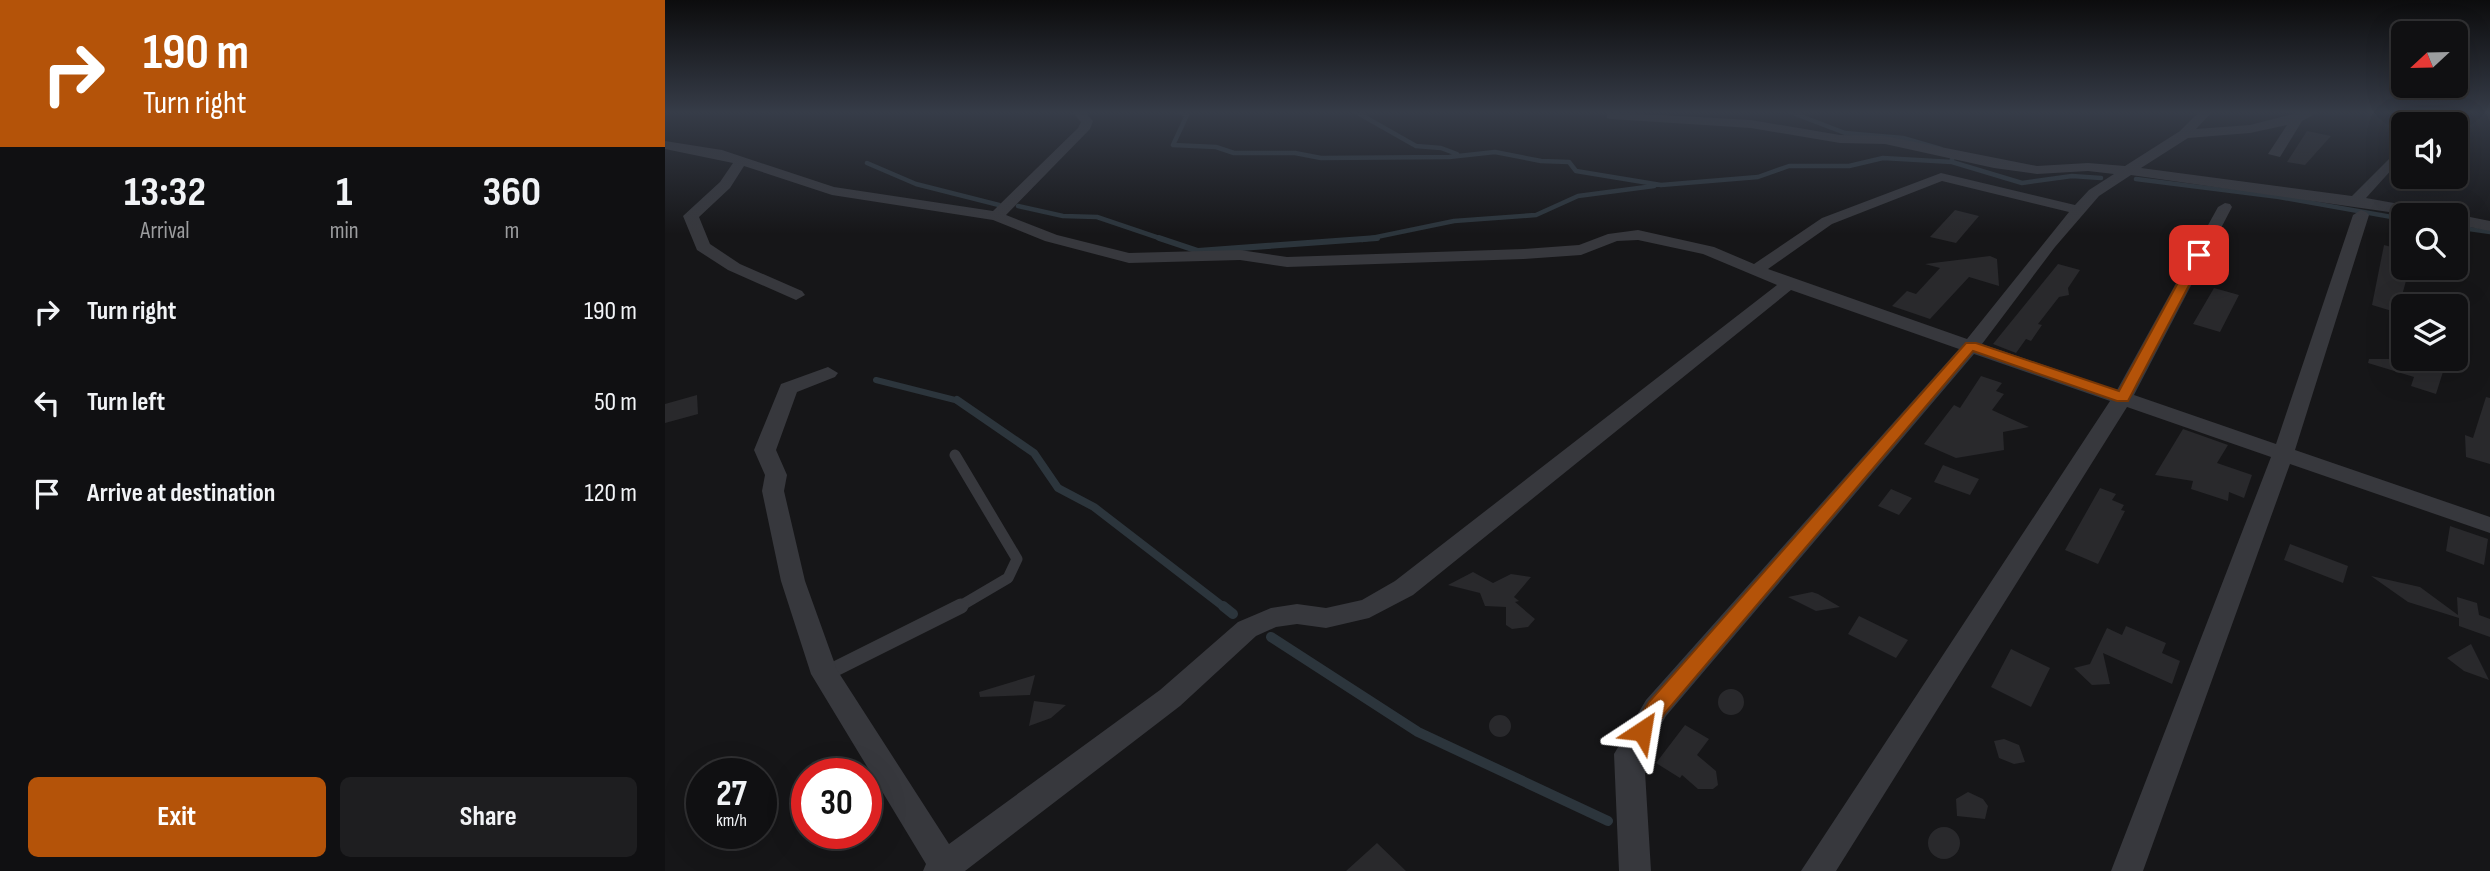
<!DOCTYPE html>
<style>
:root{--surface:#101012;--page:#1e1e20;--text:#f1f3f6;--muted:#9c9d9f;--line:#303032;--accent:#b45309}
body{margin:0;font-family:"Sofia Sans Condensed",sans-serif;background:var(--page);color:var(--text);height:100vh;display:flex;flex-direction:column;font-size:26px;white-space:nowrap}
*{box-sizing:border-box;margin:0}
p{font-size:23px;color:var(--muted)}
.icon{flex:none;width:38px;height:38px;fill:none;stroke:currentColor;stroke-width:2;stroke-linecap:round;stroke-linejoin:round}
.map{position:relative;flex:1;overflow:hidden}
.drawer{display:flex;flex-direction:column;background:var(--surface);width:665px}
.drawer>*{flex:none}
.guide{background:#b45309;color:#fff;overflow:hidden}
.needle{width:46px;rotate:248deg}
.controls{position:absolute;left:1726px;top:21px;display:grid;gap:14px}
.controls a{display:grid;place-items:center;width:77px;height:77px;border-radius:10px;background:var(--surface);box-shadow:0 7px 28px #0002,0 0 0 2px var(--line);font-size:35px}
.speed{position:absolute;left:21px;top:758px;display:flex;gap:14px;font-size:35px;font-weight:700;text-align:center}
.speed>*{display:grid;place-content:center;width:91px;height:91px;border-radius:50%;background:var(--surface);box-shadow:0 7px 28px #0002,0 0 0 2px var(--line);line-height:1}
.speed small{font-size:18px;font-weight:400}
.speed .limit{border:10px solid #d22;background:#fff;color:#111}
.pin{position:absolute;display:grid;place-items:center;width:60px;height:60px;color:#fff;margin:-30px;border-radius:14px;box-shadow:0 4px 10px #0006}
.me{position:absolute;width:77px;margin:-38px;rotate:33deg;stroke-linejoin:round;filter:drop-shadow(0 0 5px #0008)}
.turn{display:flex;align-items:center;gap:24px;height:147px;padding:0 28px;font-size:32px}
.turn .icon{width:91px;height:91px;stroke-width:2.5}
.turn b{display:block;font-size:49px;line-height:60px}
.eta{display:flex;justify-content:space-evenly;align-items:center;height:119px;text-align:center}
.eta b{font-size:42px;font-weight:700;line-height:49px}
.primary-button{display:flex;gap:14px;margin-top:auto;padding:14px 28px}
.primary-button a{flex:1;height:80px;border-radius:10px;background:var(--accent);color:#fff;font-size:28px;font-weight:700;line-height:80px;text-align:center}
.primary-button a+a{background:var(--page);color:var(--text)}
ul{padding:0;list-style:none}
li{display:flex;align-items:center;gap:21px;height:91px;padding:0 28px}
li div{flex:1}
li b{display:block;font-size:26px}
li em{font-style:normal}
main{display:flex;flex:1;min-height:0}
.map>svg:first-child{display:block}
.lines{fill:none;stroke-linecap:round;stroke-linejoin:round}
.stream-far3{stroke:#2c353c;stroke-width:4.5}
.stream-far2{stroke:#2c353c;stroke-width:6}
.stream-far1{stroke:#2c353c;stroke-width:8}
.stream{stroke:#2c353c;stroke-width:10}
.building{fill:#29292c}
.lane-far1{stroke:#37383d;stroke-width:11}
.lane{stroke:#37383d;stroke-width:15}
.street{fill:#37383d;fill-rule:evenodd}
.route{fill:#b45309;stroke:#753606;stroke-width:2}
</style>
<main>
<section class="drawer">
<div class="guide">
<div class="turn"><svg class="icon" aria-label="right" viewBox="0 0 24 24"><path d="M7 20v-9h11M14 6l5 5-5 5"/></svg><div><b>190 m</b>Turn right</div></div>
</div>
<div class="eta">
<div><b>13:32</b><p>Arrival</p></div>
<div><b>1</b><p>min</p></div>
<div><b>360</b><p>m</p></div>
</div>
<ul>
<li><svg class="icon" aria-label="right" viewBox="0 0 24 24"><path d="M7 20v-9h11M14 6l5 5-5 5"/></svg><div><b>Turn right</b></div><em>190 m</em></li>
<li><svg class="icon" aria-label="left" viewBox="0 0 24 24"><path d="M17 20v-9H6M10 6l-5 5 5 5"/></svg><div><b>Turn left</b></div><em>50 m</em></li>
<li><svg class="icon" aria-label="arrive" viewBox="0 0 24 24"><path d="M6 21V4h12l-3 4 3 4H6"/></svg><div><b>Arrive at destination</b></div><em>120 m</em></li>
</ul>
<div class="primary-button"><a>Exit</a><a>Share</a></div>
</section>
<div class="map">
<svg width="1825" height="871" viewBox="0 0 1825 871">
<rect width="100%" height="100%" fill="#161618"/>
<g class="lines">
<!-- stream-far3 -->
<path class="stream-far3" d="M514 112 522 115 508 145 551 147 569 153H630L656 158 784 157 830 152 876 161 904 162 911 171 996 185 1093 177 1124 166H1184L1218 158 1287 162
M691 112 751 146 776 148 792 154
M1125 112 1180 133 1238 138 1276 149
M1287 159V162L1357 183 1407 176 1436 178
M202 163 251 184 334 205
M1471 179 1614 197 1738 219
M353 206 398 216 432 217 500 240
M1790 227 1825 232
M697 240 789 221 871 215 913 196 989 186"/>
<!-- stream-far2 -->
<path class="stream-far2" d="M494 238 533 251 712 238
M211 380 294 401"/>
<!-- stream-far1 -->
<path class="stream-far1" d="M292 400 369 453 393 488 429 507 560 608"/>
<!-- stream -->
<path class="stream" d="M558 606 568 614
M606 637 753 732 943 821"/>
</g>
<!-- building -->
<path class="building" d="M1642 131 1666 136 1640 165 1622 162Z
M1290 210 1314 216 1291 243 1265 237Z
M1719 245 1738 250V268L1744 270 1733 310 1728 308 1727 311 1707 305Z
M1325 256 1332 259 1334 286 1304 277 1265 319 1227 306 1242 291 1251 294 1275 268 1260 264Z
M1393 264 1415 270 1403 288 1404 295 1394 297 1373 324 1377 325 1366 341 1361 339 1351 353 1328 344Z
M1549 288 1574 295 1555 332 1528 324Z
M1704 359H1782L1771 394 1746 386 1749 377 1703 363Z
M1316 376 1337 383 1331 391 1339 394 1327 410 1364 427 1338 432 1339 450 1291 458 1259 444 1289 405 1295 408Z
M32 395 33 414 0 423V404Z
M1821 397 1825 398V464L1801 457 1800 435 1808 438Z
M1518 429 1563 445 1552 463 1587 475 1579 498 1564 492 1563 501 1526 489 1528 481 1490 475Z
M1278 465 1314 479 1305 495 1269 482Z
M1435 488 1451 494 1447 500 1459 505 1456 510 1460 511 1433 564 1400 550Z
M1226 489 1247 498 1234 515 1213 506Z
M1785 526 1823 539 1819 565 1781 551Z
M1625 544 1683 566 1678 583 1619 560Z
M808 572 828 583 846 574 866 577 849 597 854 601 850 602 870 619 863 627 847 629 841 625V607L820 606 815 593 783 585Z
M1706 576 1755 587 1793 615 1792 597 1812 603 1814 615 1825 619V637L1794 626V618L1743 602Z
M1147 592 1153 594 1175 607 1151 611 1123 597Z
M1194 616 1243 640 1231 658 1183 634Z
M1461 626 1501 643 1497 653 1515 661 1507 684 1438 653 1445 684 1427 685 1409 668 1425 664 1442 628 1457 635Z
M1806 644 1824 680 1799 671 1782 658Z
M1346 649 1385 668 1366 707 1326 687Z
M370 675 365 695 315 697 314 692Z
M1053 702a13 13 0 1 1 26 0a13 13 0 1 1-26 0Z
M369 701 401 705 386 718 364 726Z
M824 726a11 11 0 1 1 22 0a11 11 0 1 1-22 0Z
M1020 725 1044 739 1032 755 1051 771 1053 785 1048 789H1033L1017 775 1015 778 991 763Z
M1339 739 1354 745 1360 762 1349 764 1334 758 1329 741Z
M1303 792 1318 799 1323 806 1320 819 1292 816 1291 799Z
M1263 843a16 16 0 1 1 32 0a16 16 0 1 1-32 0Z
M712 843 741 871H681Z"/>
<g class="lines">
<!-- lane-far1 -->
<path class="lane-far1" d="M290 455 352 559 343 578 292 608"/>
<!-- lane -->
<path class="lane" d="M160 674 296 606"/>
<!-- street -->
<path class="street" d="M407 112H420L428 121 425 129 341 215 392 235 464 253 575 250 622 257 859 249 914 245 943 234 973 230 1049 247 1089 264 1157 218 1276 173 1410 205 1424 190 1449 174 1423 171 1372 174 1329 168 1220 144 1175 143 1086 128 946 119 942 118V112L1086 120 1175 135 1220 136 1372 166 1423 163 1460 166 1515 131 1534 112H1547L1531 129 1585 125 1636 112H1654L1637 121 1615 157 1603 154 1622 125 1585 133 1523 138 1476 168 1687 196 1738 145V157L1701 198 1768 210 1775 215H1745L1466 175 1434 196 1390 247 1317 344 1452 390 1553 207 1560 203 1565 204 1567 207 1469 395 1611 444 1688 215 1696 210 1701 212 1704 215 1630 450 1825 517V533L1625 464 1478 871H1446L1606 457 1462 407 1171 871H1136L1445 401 1309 354 1001 716 979 755 986 871H954L949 754 981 700 1294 349 1126 290 748 595 704 618 661 628 632 624 611 627 591 636 515 706 300 871H258L261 864 146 674 116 581 97 491 100 475 89 450 116 384 163 367 173 373 170 377 132 392 111 450 122 475 119 491 140 581 172 670 284 844 495 690 573 622 606 608 632 604 661 608 697 600 730 581 1112 285 1038 254 973 240 952 241 916 255 859 259 622 267 575 260 464 263 380 241 328 220 167 195 79 166 65 188 34 217 45 244 75 264 137 291 140 295 131 300 63 270 32 250 18 216 55 182 68 163 0 149V141L57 150 169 187 328 211 413 128 416 122ZM1277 181 1404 212 1302 339 1103 269 1167 224Z
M1790 112H1807L1785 124H1770Z
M1790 214 1825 221V231L1790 224V215H1787Z"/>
</g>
<!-- sky -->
<linearGradient id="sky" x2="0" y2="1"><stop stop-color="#0c0c0d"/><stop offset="0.48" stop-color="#363c48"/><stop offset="1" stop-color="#363c48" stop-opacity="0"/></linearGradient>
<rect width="1825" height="234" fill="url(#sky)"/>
<!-- route -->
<path class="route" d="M1534 251 1540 255 1463 401H1452L1308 351 999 714 985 738 977 741 970 738 966 731 984 702 1301 343H1311L1454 391 1528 255Z"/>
</svg>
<div class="controls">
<a><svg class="needle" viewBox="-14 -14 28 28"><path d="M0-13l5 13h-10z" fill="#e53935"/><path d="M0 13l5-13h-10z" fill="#9c9d9f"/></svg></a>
<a><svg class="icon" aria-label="sound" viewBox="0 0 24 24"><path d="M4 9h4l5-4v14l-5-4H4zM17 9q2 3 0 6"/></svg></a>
<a><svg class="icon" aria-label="search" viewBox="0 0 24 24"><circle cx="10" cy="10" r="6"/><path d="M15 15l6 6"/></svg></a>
<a><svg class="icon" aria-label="layers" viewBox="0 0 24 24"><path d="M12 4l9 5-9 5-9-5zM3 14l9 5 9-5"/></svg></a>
</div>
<div class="speed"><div>27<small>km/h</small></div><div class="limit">30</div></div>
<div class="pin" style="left:1534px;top:255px;background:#d93025"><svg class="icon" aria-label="arrive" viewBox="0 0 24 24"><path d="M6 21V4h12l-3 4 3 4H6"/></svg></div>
<svg class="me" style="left:977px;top:731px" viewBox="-20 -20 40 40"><path d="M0-17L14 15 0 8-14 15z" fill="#b45309" stroke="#fff" stroke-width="4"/></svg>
</div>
</main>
